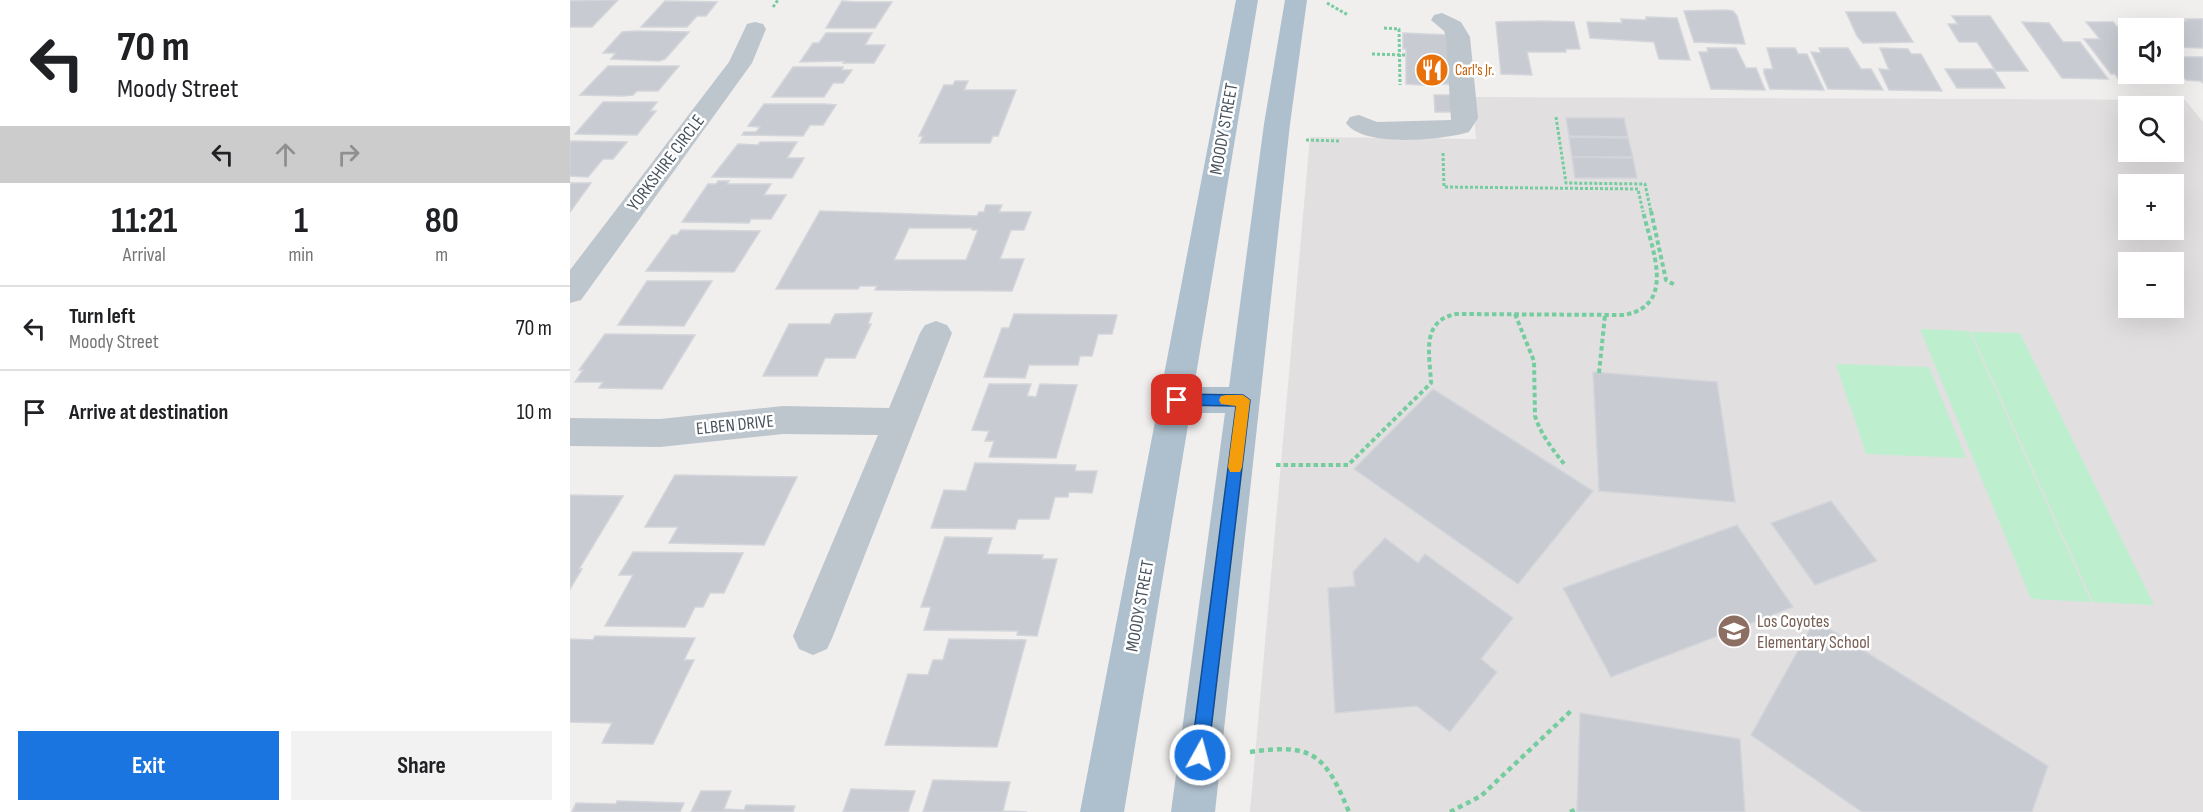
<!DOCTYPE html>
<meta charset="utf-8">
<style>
:root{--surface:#fff;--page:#f2f2f2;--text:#202124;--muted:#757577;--line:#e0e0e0;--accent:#1a75e0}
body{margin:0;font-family:"Sofia Sans Condensed",sans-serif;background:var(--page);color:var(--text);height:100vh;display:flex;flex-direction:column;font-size:22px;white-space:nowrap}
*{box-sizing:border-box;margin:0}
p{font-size:20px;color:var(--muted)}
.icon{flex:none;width:33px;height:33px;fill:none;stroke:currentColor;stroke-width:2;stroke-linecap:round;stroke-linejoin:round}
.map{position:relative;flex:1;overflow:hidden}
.panel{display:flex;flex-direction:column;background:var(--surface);width:570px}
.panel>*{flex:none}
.hud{background:#fff;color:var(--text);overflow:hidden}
.fabs{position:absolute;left:1548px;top:18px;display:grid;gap:12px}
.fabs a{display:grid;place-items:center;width:66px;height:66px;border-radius:0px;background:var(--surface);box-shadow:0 6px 24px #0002;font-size:30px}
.pin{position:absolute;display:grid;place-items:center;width:51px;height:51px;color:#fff;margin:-26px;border-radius:12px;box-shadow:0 3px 9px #0006}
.me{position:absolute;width:66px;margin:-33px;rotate:7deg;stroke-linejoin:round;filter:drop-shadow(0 0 4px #0008)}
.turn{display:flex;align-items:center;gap:21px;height:126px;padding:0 18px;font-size:27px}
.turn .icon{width:78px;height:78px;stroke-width:2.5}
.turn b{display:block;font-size:42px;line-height:51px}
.lanes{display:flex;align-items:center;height:57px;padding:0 18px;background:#0003;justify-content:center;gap:30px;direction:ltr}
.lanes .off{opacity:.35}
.eta{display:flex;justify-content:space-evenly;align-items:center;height:102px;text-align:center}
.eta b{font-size:36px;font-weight:700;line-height:42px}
.primary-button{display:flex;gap:12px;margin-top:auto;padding:12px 18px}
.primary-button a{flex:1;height:69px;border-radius:0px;background:var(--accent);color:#fff;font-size:24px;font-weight:700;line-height:69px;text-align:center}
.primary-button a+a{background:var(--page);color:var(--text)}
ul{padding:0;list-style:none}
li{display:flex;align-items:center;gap:18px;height:84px;padding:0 18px;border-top:2px solid var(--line)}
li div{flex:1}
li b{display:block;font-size:22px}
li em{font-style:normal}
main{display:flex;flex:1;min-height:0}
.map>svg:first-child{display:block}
.education{fill:#e2dfe0;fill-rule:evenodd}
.green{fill:#bdefcf}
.building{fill:#c8cbd1;stroke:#d2d5da;stroke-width:1.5;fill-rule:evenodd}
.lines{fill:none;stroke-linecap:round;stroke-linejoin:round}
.path-far2{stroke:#75cd9f;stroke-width:3;stroke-dasharray:3 2;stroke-linecap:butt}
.path-far1{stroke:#75cd9f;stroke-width:4;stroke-dasharray:4.5 3;stroke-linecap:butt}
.path{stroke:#75cd9f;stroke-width:4.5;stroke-dasharray:5 4;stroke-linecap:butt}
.minor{fill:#bdc6cd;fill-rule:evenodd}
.major{fill:#aebfcd;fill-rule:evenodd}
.route{fill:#1a75e0;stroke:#114c92;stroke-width:1.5}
.slow{fill:#f59e0b}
.labels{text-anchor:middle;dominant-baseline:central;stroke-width:5;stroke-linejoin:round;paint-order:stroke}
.far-food-label{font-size:15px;fill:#c56008;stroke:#fff;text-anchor:start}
.street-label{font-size:18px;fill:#47525c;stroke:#fff}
.education-label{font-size:18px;fill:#785e54;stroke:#fff;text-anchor:start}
</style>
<main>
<section class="panel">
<div class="hud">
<div class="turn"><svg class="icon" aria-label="left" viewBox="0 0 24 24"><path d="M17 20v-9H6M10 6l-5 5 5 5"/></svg><div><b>70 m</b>Moody Street</div></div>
<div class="lanes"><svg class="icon" aria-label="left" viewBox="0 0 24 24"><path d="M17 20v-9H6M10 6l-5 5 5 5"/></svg><svg class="icon off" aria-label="ahead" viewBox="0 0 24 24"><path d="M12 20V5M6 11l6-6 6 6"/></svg><svg class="icon off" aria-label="right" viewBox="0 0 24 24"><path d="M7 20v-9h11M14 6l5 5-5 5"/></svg></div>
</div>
<div class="eta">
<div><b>11:21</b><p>Arrival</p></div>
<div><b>1</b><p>min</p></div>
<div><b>80</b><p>m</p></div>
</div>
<ul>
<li><svg class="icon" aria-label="left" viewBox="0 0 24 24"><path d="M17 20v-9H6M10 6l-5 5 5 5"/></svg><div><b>Turn left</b><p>Moody Street</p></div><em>70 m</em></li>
<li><svg class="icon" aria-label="arrive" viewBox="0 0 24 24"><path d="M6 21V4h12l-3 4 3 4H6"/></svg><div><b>Arrive at destination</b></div><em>10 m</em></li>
</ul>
<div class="primary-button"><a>Exit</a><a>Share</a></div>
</section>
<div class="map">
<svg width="1633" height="812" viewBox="0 0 1633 812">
<rect width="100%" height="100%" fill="#f1eeee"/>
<!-- education -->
<path class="education" d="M903 97 1615 100 1633 122V812H680L740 137 906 139ZM1558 106H1604V152H1558ZM1558 184H1604V230H1558ZM1558 262H1604V308H1558Z"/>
<!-- green -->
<path class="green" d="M1350 329 1399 331 1521 602 1461 599Z
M1401 332 1450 333 1584 605 1523 602Z
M1266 364 1359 367 1396 458 1296 454 1281 408H1286L1280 407Z"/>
<!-- building -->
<path class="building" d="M33 0H48L22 27H0V1Z
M95 1 147 2 136 16H127L117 27H71Z
M272 1 285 2H322L305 28H256Z
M1156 10 1163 11 1167 16 1175 44 1124 42 1114 11Z
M1276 12H1325L1343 42 1293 43 1287 36Z
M1382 16H1420L1458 71H1426L1407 42H1389L1378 24H1388Z
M1076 17 1107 18 1120 60 1089 59 1084 42 1020 38 1017 22 1052 23 1051 19 1076 20Z
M1615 19H1633V48L1606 47 1604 44V28H1570L1566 24 1593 25 1589 20 1617 21Z
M972 21 1004 22 1010 49H996V52H957L962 75 931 74 926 22Z
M1452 22 1479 23 1493 42H1510L1538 79 1492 78Z
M1516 22H1543L1558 39V74H1588L1592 80H1549L1545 74H1541L1514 39H1530Z
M66 31 119 32 95 59 89 61 41 59 46 53H33L52 32Z
M256 33H302L295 45H315L304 63H273L274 61 230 62 243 43H249Z
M833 33 878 35 880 84H867V86L836 84V49H833Z
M1137 48H1166L1176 68H1186L1195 90 1141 89 1129 52H1138Z
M1197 48H1225L1228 54H1237L1254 90 1200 89 1194 73V69H1203Z
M1249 48H1278L1291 69H1301L1313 90 1258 89 1241 52 1251 53Z
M1310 48 1338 49 1341 54H1351L1372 91 1319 90 1309 69 1319 70Z
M1610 57H1633V83L1630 81 1616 80 1604 66V60H1613Z
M38 66H109L88 91H67L63 95 53 96 10 95Z
M223 67H273L272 70H282L273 83H263L254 97H202Z
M1375 69H1423L1435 88H1387Z
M385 81H398L394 90H446L428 136H423L420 143H350L353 136H349L374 85H383Z
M864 95H882L884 112H865Z
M33 102H87L80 111H86L67 135 5 134Z
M194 104H254L266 105 253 125H240L233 136 172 135 174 132H186L190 127 178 126Z
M996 118H1054L1058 137 999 136Z
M999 137 1058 138 1063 157H1002Z
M0 141 57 142 43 159H33L18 177 0 176Z
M190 142H227L217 158H234L222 178 142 177 168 144 188 145Z
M1002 157 1063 158 1067 178H1005Z
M148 181H159L157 184H201L194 195H216L201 219H181L179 223 112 222 138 184H146Z
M0 183H21L0 212Z
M416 205H432L429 212H461L454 230H441L430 259H454L442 291 305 290 307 286H290L288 289H206L250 211 407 216 409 212H414ZM339 228H402V230H408L396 260H324Z
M111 230 190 231 164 272 76 271 102 235H107Z
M77 281H142L114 326 48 325Z
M302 313 298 324H301L285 358H255L247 376H193L219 324H260L265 314Z
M444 314 547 315 542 334H528L522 356H510L508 365H459L455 378 414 377 432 328H439Z
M35 334 125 335 92 389 29 388 33 382H5L13 370H9Z
M1023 372 1147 382 1165 502 1029 491Z
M419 384H461L457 396 466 397 470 384 507 385 486 458 419 457 424 441H415L419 431 402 430Z
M863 389 1023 491 948 584 784 469Z
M405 463 506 465 505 471H527L522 493 499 492 498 497H485L479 519H448L445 529 361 528 374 490 396 491Z
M105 475 227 477 194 545 99 543 108 527H75Z
M0 495 53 496 9 569H12L0 589Z
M1261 501 1307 561 1245 585 1201 523Z
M1167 525 1223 607 1041 677 993 588Z
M375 537 422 538 417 554 473 555 472 559H487L467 636 447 635 448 631 354 630 361 607H351Z
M815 538 848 563 855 554 943 618 911 659 927 672 880 732 847 706 765 713 758 588 785 586 783 572Z
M63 552 173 553 154 593H140L133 607H125L115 627 35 626 63 575H49Z
M1245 620 1478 766 1462 812H1292L1181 735Z
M25 636 125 638 114 660H124L83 744 32 743 42 723 0 722V639L23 640Z
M379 639 456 640 427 747 315 745 338 674 358 675 363 660H373Z
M1010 713 1170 739 1175 812H1007Z
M363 780 440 782 433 811 457 812H353Z
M281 789 345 791 338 812H273Z
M131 791H161L154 809 174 810 176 805 225 806 223 812H121Z
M47 801 114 803 110 812H2L6 803 46 804Z"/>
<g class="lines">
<!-- path-far2 -->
<path class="path-far2" d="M757 3 778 15
M203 7 208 0
M814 28 829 29 830 85
M802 54 836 55
M986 117 996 183 1075 184 1081 212
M736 140 770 141
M873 153 874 187 1068 189 1073 212"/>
<!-- path-far1 -->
<path class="path-far1" d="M1081 211 1096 280 1105 285
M945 314 964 361 965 416C971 435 983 450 995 465
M1029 373 1035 315
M706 465H778L861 383C860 355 850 321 886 314L1054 315C1108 305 1081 248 1073 211"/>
<!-- path -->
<path class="path" d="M680 752C743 743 755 754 779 812
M880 812 911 796 1003 709
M1000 812 1007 809"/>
<!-- minor -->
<path class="minor" d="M872 13 891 22 900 37 908 118 899 132C873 140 793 148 776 123L780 117 789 115 807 122 881 120 876 37 874 31 861 20 864 15Z
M185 22 193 24 196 29 182 63 11 300 0 303V270L159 62 177 24Z
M366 321 377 325 382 333 263 636 257 649 243 655 229 649 223 636 308 435 213 434 90 447 0 446V418L90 419 213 406 319 408 350 333 355 325Z"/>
<!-- major -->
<path class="major" d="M666 0H688L624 387H659L694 124 715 0H737L720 124 645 812H601L655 413H620L554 812H510Z"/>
</g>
<!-- route -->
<path class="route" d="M607 394 673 395 680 400 638 755 636 761 630 764 623 761 621 755 666 406 607 405 600 400Z"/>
<!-- slow -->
<path class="slow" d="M656 395H673L680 400 672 467 670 472H660L658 467 666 406 651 404 649 400 651 396Z"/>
<!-- icons -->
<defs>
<g id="restaurant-disc" transform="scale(1.725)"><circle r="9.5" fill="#e8710a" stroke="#fff"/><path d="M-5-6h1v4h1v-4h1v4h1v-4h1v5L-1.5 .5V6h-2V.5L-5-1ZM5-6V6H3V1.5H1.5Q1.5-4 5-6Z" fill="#fff"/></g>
<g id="school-disc" transform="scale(1.725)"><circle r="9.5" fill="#8d6e63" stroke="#fff"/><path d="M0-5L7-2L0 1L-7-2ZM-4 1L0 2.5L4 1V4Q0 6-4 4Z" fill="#fff"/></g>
</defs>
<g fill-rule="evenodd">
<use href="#restaurant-disc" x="862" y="70"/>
<use href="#school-disc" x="1164" y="631"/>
</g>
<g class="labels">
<!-- far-food labels -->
<g class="far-food-label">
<text x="885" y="70">Carl's Jr.</text>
</g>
<!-- street labels -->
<g class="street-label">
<text transform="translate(654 129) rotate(-80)">MOODY STREET</text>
<text transform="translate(96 163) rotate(-53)">YORKSHIRE CIRCLE</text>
<text transform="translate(165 425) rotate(-6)">ELBEN DRIVE</text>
<text transform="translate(570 606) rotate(-80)">MOODY STREET</text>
</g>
<!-- education labels -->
<g class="education-label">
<text x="1187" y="621">Los Coyotes<tspan x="1187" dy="21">Elementary School</tspan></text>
</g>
</g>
</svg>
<div class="fabs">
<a><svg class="icon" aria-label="sound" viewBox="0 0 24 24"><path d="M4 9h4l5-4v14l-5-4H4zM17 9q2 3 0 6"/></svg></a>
<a><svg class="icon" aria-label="search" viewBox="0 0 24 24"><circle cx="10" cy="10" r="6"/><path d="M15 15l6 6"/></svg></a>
<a>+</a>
<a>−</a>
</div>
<div class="pin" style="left:607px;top:400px;background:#d93025"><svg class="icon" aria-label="arrive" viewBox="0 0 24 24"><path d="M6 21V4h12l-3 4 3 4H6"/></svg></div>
<svg class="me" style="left:630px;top:755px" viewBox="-20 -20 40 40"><circle r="17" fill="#1a75e0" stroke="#fff" stroke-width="3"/><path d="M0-11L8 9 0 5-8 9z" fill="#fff"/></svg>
</div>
</main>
